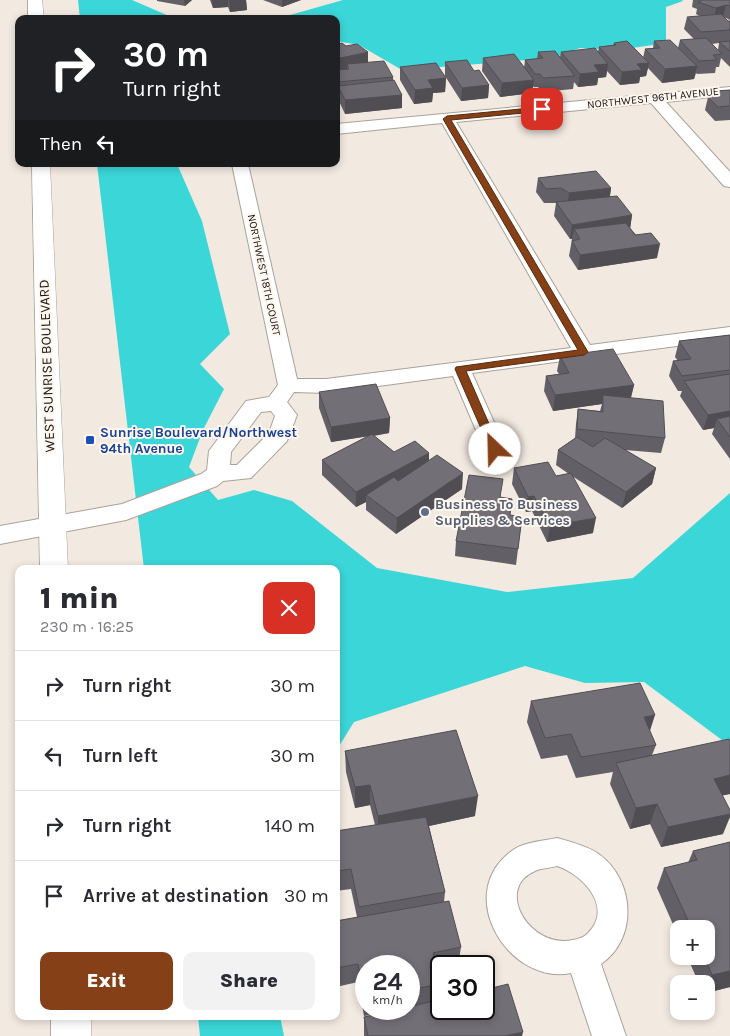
<!DOCTYPE html>
<meta charset="utf-8">
<style>
:root{--surface:#fff;--page:#f2f2f3;--text:#2b2b33;--muted:#7c7c81;--line:#e1e1e2;--accent:#854017}
body{margin:0;font-family:Karla,sans-serif;background:var(--page);color:var(--text);height:100vh;display:flex;flex-direction:column;font-size:19px;white-space:nowrap}
*{box-sizing:border-box;margin:0}
p{font-size:16px;color:var(--muted)}
.icon{flex:none;width:28px;height:28px;fill:none;stroke:currentColor;stroke-width:2;stroke-linecap:round;stroke-linejoin:round}
.map{position:relative;flex:1;overflow:hidden}
.details{position:absolute;left:15px;top:565px;width:325px;height:455px;display:flex;flex-direction:column;background:var(--surface);border-radius:10px;box-shadow:0 2px 8px #0003}
.details>*{flex:none}
.guide{position:absolute;left:15px;top:15px;width:325px;height:152px;border-radius:10px;box-shadow:0 2px 8px #0003;background:#202124;color:#fff;overflow:hidden}
.tools{position:absolute;left:670px;top:920px;display:grid;gap:10px}
.tools a{display:grid;place-items:center;width:45px;height:45px;border-radius:10px;background:var(--surface);box-shadow:0 2px 8px #0003;font-size:25px}
.speed{position:absolute;left:355px;top:955px;display:flex;gap:10px;font-size:25px;font-weight:700;text-align:center}
.speed>*{display:grid;place-content:center;width:65px;height:65px;border-radius:50%;background:var(--surface);box-shadow:0 2px 8px #0003;line-height:1}
.speed small{font-size:12px;font-weight:400}
.speed .limit{border:2px solid #111;border-radius:8px;background:#fff;color:#111}
.pin{position:absolute;display:grid;place-items:center;width:42px;height:42px;color:#fff;margin:-21px;border-radius:10px;box-shadow:0 2px 8px #0006}
.me{position:absolute;width:55px;margin:-28px;rotate:336deg;stroke-linejoin:round;filter:drop-shadow(0 0 4px #0008)}
.turn{display:flex;align-items:center;gap:18px;height:105px;padding:0 25px;font-size:22px}
.turn .icon{width:65px;height:65px;stroke-width:2.5}
.turn b{display:block;font-size:35px;line-height:42px}
.then{display:flex;align-items:center;height:48px;padding:0 25px;background:#0003;gap:10px;font-size:19px}
.round{display:grid;place-items:center;flex:none;width:52px;height:52px;border-radius:10px;background:var(--page)}
.overview{display:flex;align-items:center;justify-content:space-between;height:85px;padding:0 25px}
h1{font-size:30px;font-weight:800;line-height:38px}
.button{display:flex;gap:10px;margin-top:auto;padding:10px 25px}
.button a{flex:1;height:58px;border-radius:10px;background:var(--accent);color:#fff;font-size:20px;font-weight:800;line-height:58px;text-align:center}
.button a+a{background:var(--page);color:var(--text)}
ul{padding:0;list-style:none}
li{display:flex;align-items:center;gap:15px;height:70px;padding:0 25px;border-top:1px solid var(--line)}
li div{flex:1}
li b{display:block;font-size:19px}
li em{font-style:normal}
.map>svg:first-child{display:block}
.water{fill:#3bd6d8}
.lines{fill:none;stroke-linecap:round;stroke-linejoin:round}
.minor-casing{stroke:#aaa29a;stroke-width:2}
.trunk-casing{stroke:#aaa29a;stroke-width:1}
.minor{fill:#fff;fill-rule:evenodd}
.trunk{fill:#fff;fill-rule:evenodd}
.wall{fill:#635f66;fill-rule:evenodd}
.shaded-wall{fill:#504e53}
.building{fill:#736f77;stroke:#504e53}
.route{fill:#854017;stroke:#562a0f}
.transit-dot{fill:#1a4fb4;stroke:#fff6ee;stroke-width:2}
.service-dot{fill:#5c6f8a;stroke:#fff6ee;stroke-width:2}
.labels{text-anchor:middle;dominant-baseline:central;stroke-width:4;stroke-linejoin:round;paint-order:stroke}
.far-street-label{font-size:11px;fill:#191614;stroke:#fff6ee}
.street-label{font-size:14px;fill:#191614;stroke:#fff6ee}
.transit-label{font-size:14px;font-weight:bold;fill:#164399;stroke:#fff6ee;text-anchor:start}
.service-label{font-size:14px;font-weight:bold;fill:#4e5e75;stroke:#fff6ee;text-anchor:start}
</style>
<div class="map">
<svg width="730" height="1036" viewBox="0 0 730 1036">
<rect width="100%" height="100%" fill="#f2e9e0"/>
<!-- water -->
<path class="water" d="M78 0H132L176 19H80Z
M343 0H682L683 1 666 7V43L619 50 580 48 553 58 402 70 359 45 336 41V19H276Z
M97 164H177L202 221 230 334 200 364 224 389 203 430 189 467 218 500 254 490 292 501 377 568 507 592 633 578 730 493V746L644 682 585 683 525 666 354 722 336 751V569H144Z
M198 1016H280L284 1036H200Z"/>
<g class="lines">
<!-- minor casing -->
<g class="minor-casing">
<path id="minor" d="M730 87V95L666 102 730 172V187L724 186 651 103 456 122 590 345 730 327V339L472 373 506 449 503 454 495 456 487 454 484 449 453 376 326 393 294 392 287 402 297 415 287 441 251 478 223 481 217 486 126 520 0 544V526L122 504 201 474 207 470 209 451 246 401 269 397 278 385 232 164H248L297 379H326L571 348 442 123 336 134V124ZM271 411 275 416 269 433 237 465H230L231 452 261 412Z
M557 838C571 842 588 846 600 855 635 881 638 939 601 964L626 1036H592L571 973C510 986 451 894 513 850 524 842 543 841 557 838ZM557 866C582 874 613 906 589 932 585 937 579 939 573 940 529 949 494 888 535 871 541 868 550 868 557 866Z"/>
</g>
<!-- trunk casing -->
<g class="trunk-casing">
<path id="trunk" d="M28 0H42L44 19H28Z
M32 164H50L68 569H40Z
M51 1016H91V1036H51Z"/>
</g>
<!-- minor -->
<use href="#minor" class="minor"/>
<!-- trunk -->
<use href="#trunk" class="trunk"/>
</g>
<!-- wall -->
<path class="wall" d="M157 0H192L185 6 157 1Z
M210 0H246L247 10 230 12 228 7 213 8Z
M263 0H301L282 7Z
M693 0H730V20L724 17 728 21H730V67L721 58 719 67H716L715 73 697 74 696 73 694 79 662 83 648 68 646 76 640 77 639 83 620 85 607 71 606 77 598 78 597 85 578 87 574 82 573 89 542 92 538 87H534L533 86 532 93 500 97 482 71 483 58 524 68 525 60 537 59 538 52 560 57 561 52H598L599 47 613 45 614 43 643 58 645 49 653 48 654 41 678 48 680 40 694 39 684 29 687 17 700 16 696 14 697 9 692 7ZM719 43 718 50 712 44Z
M336 45 393 77V81L402 95V108L345 114 338 99V95L336 92Z
M445 62 474 71 489 85 488 98 461 101 445 76Z
M400 67 446 78 445 92 433 93 432 102 414 104 400 80Z
M730 90V120L715 121 705 110 708 97 713 96 714 91Z
M538 178 611 188 610 196 632 215 630 228 657 258 578 270 569 256 572 239H570L554 216 556 203H544L536 192Z
M730 335V459L712 434 714 428 703 430 680 396 682 391H678L669 376 673 361H678L675 357 679 341Z
M560 356 634 385 631 398 665 438 661 453 625 450 656 468 652 484 622 508 572 476 593 533 547 542 532 511 526 512 512 484 514 468 556 476 569 474 556 465 558 450 575 438 576 424 578 409 600 411 602 404 553 411 544 391 546 376 559 374 557 371Z
M319 392 390 418 389 433 374 436 394 452 429 461 462 489 396 534 366 510V502L356 507 322 475V460L368 436 331 442 319 408Z
M501 497 510 515 522 517 516 565 455 556 456 541Z
M531 701 650 732 656 745 652 755 730 741V794L722 795 723 834 661 847 650 824 630 829 610 784 613 772 576 778 567 755 541 759 527 722Z
M345 751 475 816 429 826 445 892 444 902 461 947 458 966H441V969L437 970 441 984 439 1000 522 1036H364V1017L392 1011 364 1016 358 982 336 987V921L357 917 351 889 336 891V831L375 825 370 805 355 808 346 772ZM366 966H409V1009H366Z
M730 842V987L706 993V984H699L687 956H706V929H679V938L657 888 664 868 688 863 693 851Z"/>
<!-- shaded-wall -->
<path class="shaded-wall" d="M184 0H192L185 6Z
M212 0H228V7L213 8Z
M229 0H246L247 10 230 12Z
M282 0H301L282 7Z
M726 5 723 17 714 21 716 8Z
M368 52V65L347 64V69L336 72V59Z
M649 63 646 76 640 77 639 83 620 85 622 72 637 64Z
M608 64 606 77 598 78 597 85 578 87 580 74 594 65Z
M697 66 694 79 662 83 665 69Z
M446 78 445 92 433 93 432 102 414 104 415 90 428 80Z
M534 80 532 93 500 97 502 83Z
M489 85 488 98 461 101 462 88Z
M402 95V108L345 114V100Z
M611 188 609 202 567 208 569 193Z
M632 215 630 230 574 229 572 239H570L572 225Z
M660 244 657 258 578 270 580 255Z
M634 385 630 400 603 395 602 404 553 411 555 395Z
M730 411V426L717 419 714 428 703 430 708 415Z
M390 418 389 433 331 442V427Z
M429 453V469L366 495V502L356 507V492Z
M656 468 652 484 622 508 626 492Z
M463 473 462 489 396 534 397 518Z
M534 496 532 511 526 512 528 497Z
M596 518 593 533 547 542 550 526Z
M655 715 648 737 644 717Z
M730 775V794L705 799 714 779Z
M370 785V805L355 808V787Z
M478 796 475 816 378 837V816Z
M657 804 650 824 630 829 636 808Z
M730 814V817L723 834 661 847 668 827Z
M730 971V987L706 993V987L712 975Z
M523 1032 522 1036H505Z"/>
<!-- building -->
<path class="building" d="M702 0H730V6L726 5 716 8 698 2Z
M721 14 728 21H730V30L701 32 687 17Z
M706 38 722 54 713 55 717 60 699 61 680 40Z
M670 40 697 66 665 69 645 49 660 48 654 41Z
M627 41 649 63 637 64 642 70 622 72 599 47 616 45 614 43Z
M730 41V51L719 42Z
M342 43 346 46 357 44 368 52 336 59V45Z
M595 48 608 64 594 65 599 72 580 74 561 52Z
M555 51 575 76 543 78 540 74H535L525 60 543 58 538 52Z
M514 54 534 80 502 83 483 58Z
M467 60 474 71 479 70 489 85 462 88 445 62Z
M384 61 393 77 337 82 336 79V70L349 69 347 64Z
M436 63 446 78 428 80 433 88 415 90 400 67Z
M394 80 402 95 345 100 338 86Z
M730 90V106L718 107 708 97 719 96 714 91Z
M596 171 611 188 569 193 561 188 546 189 538 178Z
M617 196 632 215 572 225 556 202Z
M626 223 635 235 651 233 660 244 580 255 572 241 580 239 574 229Z
M730 335V370L682 376 673 361 691 359 679 341Z
M613 349 634 385 555 395 546 376 569 373 560 356Z
M730 374V411L708 415 684 381Z
M376 384 390 418 331 427 319 392Z
M603 395 663 401 665 438 577 429 578 409 603 412Z
M730 416V437L717 419Z
M372 434 394 452 415 441 429 453 356 492 322 460Z
M577 437 593 447 605 438 656 468 626 492 558 450Z
M437 455 463 473 397 518 366 495 394 477 398 481Z
M548 462 556 476 571 473 596 518 550 526 534 496 528 497 514 468Z
M469 475 503 479 500 497 512 499 510 515 522 517 518 549 456 541Z
M640 683 655 715 644 717 656 745 581 757 571 734 545 738 531 701Z
M456 730 478 796 378 816 370 785 355 787 345 751Z
M729 739 730 741V775L714 779 730 810V814L668 827 657 804 636 808 616 763Z
M426 817 445 892 359 907 351 869 336 871V831Z
M730 842V971L712 975 704 956H706V929H692L664 868 697 860 693 851Z
M449 901 461 947 433 953 441 984 409 990V966H366V998H364L358 964 336 968V921Z
M508 984 523 1032 505 1036H368L364 1017 401 1009H409V1007L441 999V1009H484V990Z"/>
<!-- route -->
<path class="route" d="M542 107 544 108V111L451 120 588 352 584 355 466 371 500 449 495 452 490 449 455 369 456 367 578 350 443 119 447 116Z"/>
<!-- markers -->
<rect class="transit-dot" x="85" y="435" width="10" height="10" rx="2.5"/>
<circle class="service-dot" cx="425" cy="512" r="5"/>
<g class="labels">
<!-- far-street labels -->
<g class="far-street-label">
<text transform="translate(653 98) rotate(-6)">NORTHWEST 96TH AVENUE</text>
<text transform="translate(264 275) rotate(78)">NORTHWEST 18TH COURT</text>
</g>
<!-- street labels -->
<g class="street-label">
<text transform="translate(47 366) rotate(-92)">WEST SUNRISE BOULEVARD</text>
</g>
<!-- transit labels -->
<g class="transit-label">
<text x="100" y="432">Sunrise Boulevard/Northwest<tspan x="100" dy="16">94th Avenue</tspan></text>
</g>
<!-- service labels -->
<g class="service-label">
<text x="435" y="504">Business To Business<tspan x="435" dy="16">Supplies &amp; Services</tspan></text>
</g>
</g>
</svg>
<div class="tools">
<a>+</a>
<a>−</a>
</div>
<div class="speed"><div>24<small>km/h</small></div><div class="limit">30</div></div>
<div class="pin" style="left:542px;top:109px;background:#d93025"><svg class="icon" aria-label="arrive" viewBox="0 0 24 24"><path d="M6 21V4h12l-3 4 3 4H6"/></svg></div>
<svg class="me" style="left:495px;top:449px" viewBox="-20 -20 40 40"><circle r="19" fill="#fff"/><path d="M0-13L10 11 0 6-10 11z" fill="#854017"/></svg>
<div class="guide">
<div class="turn"><svg class="icon" aria-label="right" viewBox="0 0 24 24"><path d="M7 20v-9h11M14 6l5 5-5 5"/></svg><div><b>30 m</b>Turn right</div></div>
<div class="then">Then<svg class="icon" aria-label="left" viewBox="0 0 24 24"><path d="M17 20v-9H6M10 6l-5 5 5 5"/></svg></div>
</div>
<section class="details">
<div class="overview"><div><h1>1 min</h1><p>230 m · 16:25</p></div><a class="round" style="background:#d93025;color:#fff"><svg class="icon" aria-label="close" viewBox="0 0 24 24"><path d="M6 6l12 12M18 6L6 18"/></svg></a></div>
<ul>
<li><svg class="icon" aria-label="right" viewBox="0 0 24 24"><path d="M7 20v-9h11M14 6l5 5-5 5"/></svg><div><b>Turn right</b></div><em>30 m</em></li>
<li><svg class="icon" aria-label="left" viewBox="0 0 24 24"><path d="M17 20v-9H6M10 6l-5 5 5 5"/></svg><div><b>Turn left</b></div><em>30 m</em></li>
<li><svg class="icon" aria-label="right" viewBox="0 0 24 24"><path d="M7 20v-9h11M14 6l5 5-5 5"/></svg><div><b>Turn right</b></div><em>140 m</em></li>
<li><svg class="icon" aria-label="arrive" viewBox="0 0 24 24"><path d="M6 21V4h12l-3 4 3 4H6"/></svg><div><b>Arrive at destination</b></div><em>30 m</em></li>
</ul>
<div class="button"><a>Exit</a><a>Share</a></div>
</section>
</div>
